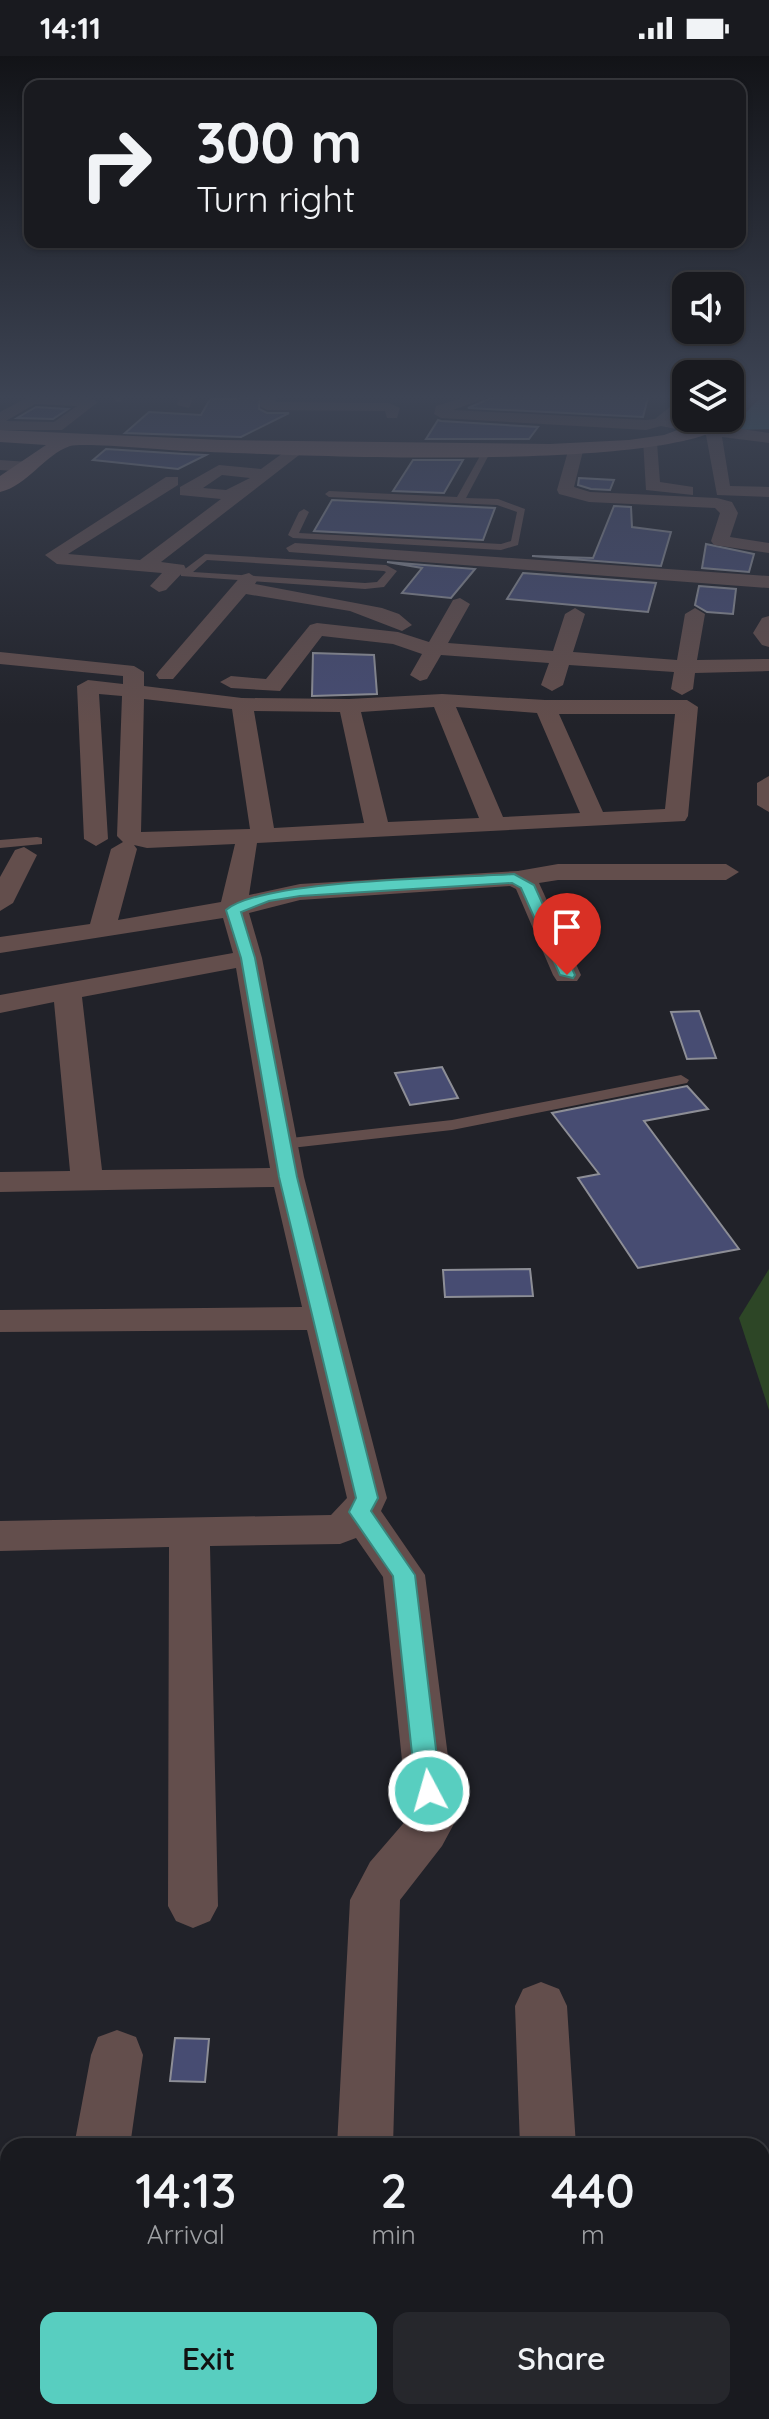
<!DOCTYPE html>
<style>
:root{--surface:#191a1f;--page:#26272c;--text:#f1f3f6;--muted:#9fa1a4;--line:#37383d;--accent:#58cec0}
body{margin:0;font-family:Quicksand,sans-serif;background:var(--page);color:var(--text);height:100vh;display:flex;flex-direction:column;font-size:30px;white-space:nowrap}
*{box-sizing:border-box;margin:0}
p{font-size:26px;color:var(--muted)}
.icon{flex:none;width:44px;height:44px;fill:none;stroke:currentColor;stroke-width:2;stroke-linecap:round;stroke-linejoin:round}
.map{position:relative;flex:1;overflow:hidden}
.drawer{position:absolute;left:0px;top:2082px;width:770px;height:282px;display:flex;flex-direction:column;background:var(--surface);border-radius:24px 24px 0 0;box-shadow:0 2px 6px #0004,0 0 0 2px var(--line)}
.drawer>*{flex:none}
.banner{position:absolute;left:24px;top:24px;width:722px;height:168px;border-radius:16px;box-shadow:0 2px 6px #0004,0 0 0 2px var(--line);background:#191a1f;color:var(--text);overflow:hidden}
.controls{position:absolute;left:672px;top:216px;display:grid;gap:16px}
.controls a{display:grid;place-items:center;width:72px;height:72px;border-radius:16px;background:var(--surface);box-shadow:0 2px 6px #0004,0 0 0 2px var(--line);font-size:40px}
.pin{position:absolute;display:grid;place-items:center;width:68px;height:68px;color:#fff;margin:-82px -34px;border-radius:50% 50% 50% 0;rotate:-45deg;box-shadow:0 0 8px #0007}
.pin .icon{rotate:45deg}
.me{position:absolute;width:88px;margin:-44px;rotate:354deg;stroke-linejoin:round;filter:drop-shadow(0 0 6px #0008)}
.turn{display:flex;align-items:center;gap:28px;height:168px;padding:0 40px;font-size:36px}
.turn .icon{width:104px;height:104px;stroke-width:2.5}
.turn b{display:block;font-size:56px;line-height:68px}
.eta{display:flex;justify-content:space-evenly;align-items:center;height:136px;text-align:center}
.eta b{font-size:48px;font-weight:600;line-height:56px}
.action{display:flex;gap:16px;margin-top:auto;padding:16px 40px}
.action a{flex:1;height:92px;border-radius:16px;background:var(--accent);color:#111;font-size:32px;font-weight:600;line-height:92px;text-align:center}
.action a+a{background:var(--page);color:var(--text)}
.status{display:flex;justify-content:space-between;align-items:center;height:56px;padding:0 40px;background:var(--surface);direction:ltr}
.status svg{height:22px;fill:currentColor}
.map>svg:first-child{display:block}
.green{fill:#2d4626}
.water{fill:#2e6675}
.building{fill:#474c72;stroke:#8d8e96;stroke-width:2}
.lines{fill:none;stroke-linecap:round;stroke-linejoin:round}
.lane{fill:#634e4c;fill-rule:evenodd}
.street{fill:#634e4c;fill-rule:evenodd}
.secondary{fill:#876662;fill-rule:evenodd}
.route{fill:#58cec0;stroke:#39867d;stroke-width:2}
</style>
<div class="status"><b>14:11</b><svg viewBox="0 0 49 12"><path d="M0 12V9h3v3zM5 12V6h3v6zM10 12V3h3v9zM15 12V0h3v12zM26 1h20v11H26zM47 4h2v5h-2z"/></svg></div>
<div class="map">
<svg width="769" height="2363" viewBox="0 0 769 2363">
<rect width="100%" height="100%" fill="#212229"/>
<!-- green -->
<path class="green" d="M769 1213V1354L739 1262Z"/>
<!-- water -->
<path class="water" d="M764 338H769V373L729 374Z"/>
<!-- building -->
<path class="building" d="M238 338H260L259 353 267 357H289L241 381 125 377 149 356 201 359 210 343H236Z
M500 338H649L643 361 468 352Z
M36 351 68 353 53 363 17 362Z
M438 364 441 365 538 371 529 383H426Z
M106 393 185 398 206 399 178 413 93 404Z
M413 404H463L444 437 393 435Z
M579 422 614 424 610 434 591 433 578 429Z
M332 444 495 452 483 484 314 475Z
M614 450 631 451 632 471 671 476 661 510 532 500 593 502Z
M706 488 754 498 749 516 702 512Z
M387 506 475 513 451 542 402 537 422 512Z
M523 517 656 527 648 556 507 543Z
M699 530 736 533 733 558 707 556 695 549Z
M313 597 374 599 377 638 312 640Z
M699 955 716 1002 687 1003 671 956Z
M442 1011 458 1042 410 1049 395 1017Z
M687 1030 708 1053 644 1065 739 1193 638 1212 578 1122 599 1118 552 1057Z
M530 1213 533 1240 445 1241 443 1214Z
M175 1982 209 1983 205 2026 170 2025Z"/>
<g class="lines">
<!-- lane -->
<path class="lane" d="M485 391 492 393 466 442 498 443 525 453 518 489 501 494 293 482 288 479 299 456 304 453 309 456 299 477 501 488 511 485 517 456 497 449 329 441 325 438 329 435 457 441Z
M205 498 386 509 397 515 384 531 365 533 181 520V516ZM207 504 384 515 386 516 377 526 365 527 193 516Z
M37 781 42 782V788L0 792V784Z
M681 1019 689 1024 687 1027 452 1074 282 1093 274 1088 282 1083 452 1064Z"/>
<!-- street -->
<path class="street" d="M114 338H128L120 346 115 345Z
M181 338H195L189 352 177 349Z
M263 338H277L275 346 389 347 400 352 397 362H387L385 355 267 354 260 350Z
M475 338H497L453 354 646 364 655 363 686 338V350L672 363 769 377V387L722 381 730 430 769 431V441L717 439 706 379 661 370 646 374 441 362 434 358 436 350Z
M32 339 91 342 98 346 62 374H0V356ZM35 348 77 350 54 366 6 365Z
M643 384 657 387 660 426 693 431V439L646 434Z
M298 386 312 389 161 506 184 509 186 513 166 534 159 536 150 530 162 517 57 508 45 499 166 421H178V429L68 498 140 504 221 443 180 439V431L219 409 261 413ZM222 419 250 422 226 434 203 432Z
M570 388 584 391 574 431 590 436 717 442 732 446 738 457 730 481 769 487V497L714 489 711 485 720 457 715 452 589 446 559 438 557 434Z
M0 404 28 406 36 411 28 416 0 414Z
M295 487 769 520V532L289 496 286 492Z
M249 517 258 523 255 528 382 552 399 558 412 569 402 575 350 555 246 538 173 623H159L156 619 159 615 242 519Z
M460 542 470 548 448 587 553 595 565 558 575 552 585 558 573 596 677 604 685 558 695 552 705 558 697 604 769 603V615L695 617 693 633 682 639 671 633 674 616 569 609 563 629 552 635 541 629 549 607 441 599 427 623 420 625 410 619 422 598 393 588 322 580 280 635 231 632 220 626 231 620 266 623 310 569 317 567 398 576 429 586 453 544Z
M769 560V591L762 589 753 577 762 562Z
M0 596 134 610 144 616V630L242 642 349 643 442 638 545 644H687L698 651 688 760 685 765 257 787 249 839 300 828 518 815 558 808H726L739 816 726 824H558L539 827 581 919 577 925H557L553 919 516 833 510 830 300 844 249 857 262 902 304 1121 387 1442 381 1455 425 1519 456 1764 442 1790 400 1844 393 2090H337L350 1844 370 1806 408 1762 383 1521 356 1482 340 1488 210 1490 218 1850 210 1865 193 1872 176 1865 168 1850 169 1491 0 1495V1465L331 1459 347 1442 307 1274 0 1276V1254L302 1251 274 1131 0 1136V1116L70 1115 54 946 0 957V939L233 897 223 862 0 897V881L90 868 111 793 123 786 117 780 122 640 99 638 108 783 96 790 84 783 77 630 88 624 123 628V620L0 608ZM144 643 232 653 250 773 141 776ZM434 651 479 762 388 766 361 656ZM456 651 537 657 580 757 503 761ZM254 655 340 656 364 767 274 772ZM559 658H675L665 753 603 756ZM235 788 221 846 118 864 137 793 134 789 147 792ZM236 912 270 1112 102 1114 82 941Z
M769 720V756L757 749V727Z
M24 791 37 799 13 847 0 855V821L15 794Z
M541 1926 559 1933 567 1950 576 2090H520L515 1950 523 1933Z
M117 1974 136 1981 143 1999 130 2090H74L91 1999 98 1981Z
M0 2155 8 2156V2214L0 2213Z"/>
<!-- secondary -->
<path class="secondary" d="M730 357 735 362C687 420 274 398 185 395 165 394 84 386 70 390 44 399 27 430 0 436V420L46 389 0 386V374L222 384 550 388 629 384 664 379 710 362H730Z"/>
</g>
<!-- sky -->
<linearGradient id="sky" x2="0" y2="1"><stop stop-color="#121317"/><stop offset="0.51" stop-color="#3d4454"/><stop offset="1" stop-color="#3d4454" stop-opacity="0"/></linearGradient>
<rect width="769" height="669" fill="url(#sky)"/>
<!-- route -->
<path class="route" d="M514 818 534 829 575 919 573 922 560 919 521 832 512 827 300 840 269 845 241 856 255 902 297 1121 378 1442 371 1455 415 1519 441 1735 438 1743 429 1746 420 1743 416 1735 393 1520 349 1456 356 1442 279 1121 241 902 226 854C262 823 458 822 514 818Z"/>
</svg>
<div class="controls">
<a><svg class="icon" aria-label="sound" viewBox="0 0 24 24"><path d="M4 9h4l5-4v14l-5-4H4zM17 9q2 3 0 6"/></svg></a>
<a><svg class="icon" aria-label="layers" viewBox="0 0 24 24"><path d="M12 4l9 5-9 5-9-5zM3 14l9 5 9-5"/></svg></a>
</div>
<div class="pin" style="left:567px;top:919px;background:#d93025"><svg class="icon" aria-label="arrive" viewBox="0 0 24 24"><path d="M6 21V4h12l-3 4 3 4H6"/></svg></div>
<svg class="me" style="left:429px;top:1735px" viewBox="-20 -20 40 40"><circle r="17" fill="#58cec0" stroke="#fff" stroke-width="3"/><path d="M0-11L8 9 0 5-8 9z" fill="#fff"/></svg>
<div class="banner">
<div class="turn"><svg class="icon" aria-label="right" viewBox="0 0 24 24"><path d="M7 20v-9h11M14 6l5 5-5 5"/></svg><div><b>300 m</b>Turn right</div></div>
</div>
<section class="drawer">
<div class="eta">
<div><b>14:13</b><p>Arrival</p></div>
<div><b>2</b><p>min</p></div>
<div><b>440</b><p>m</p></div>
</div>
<div class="action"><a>Exit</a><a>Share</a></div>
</section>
</div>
